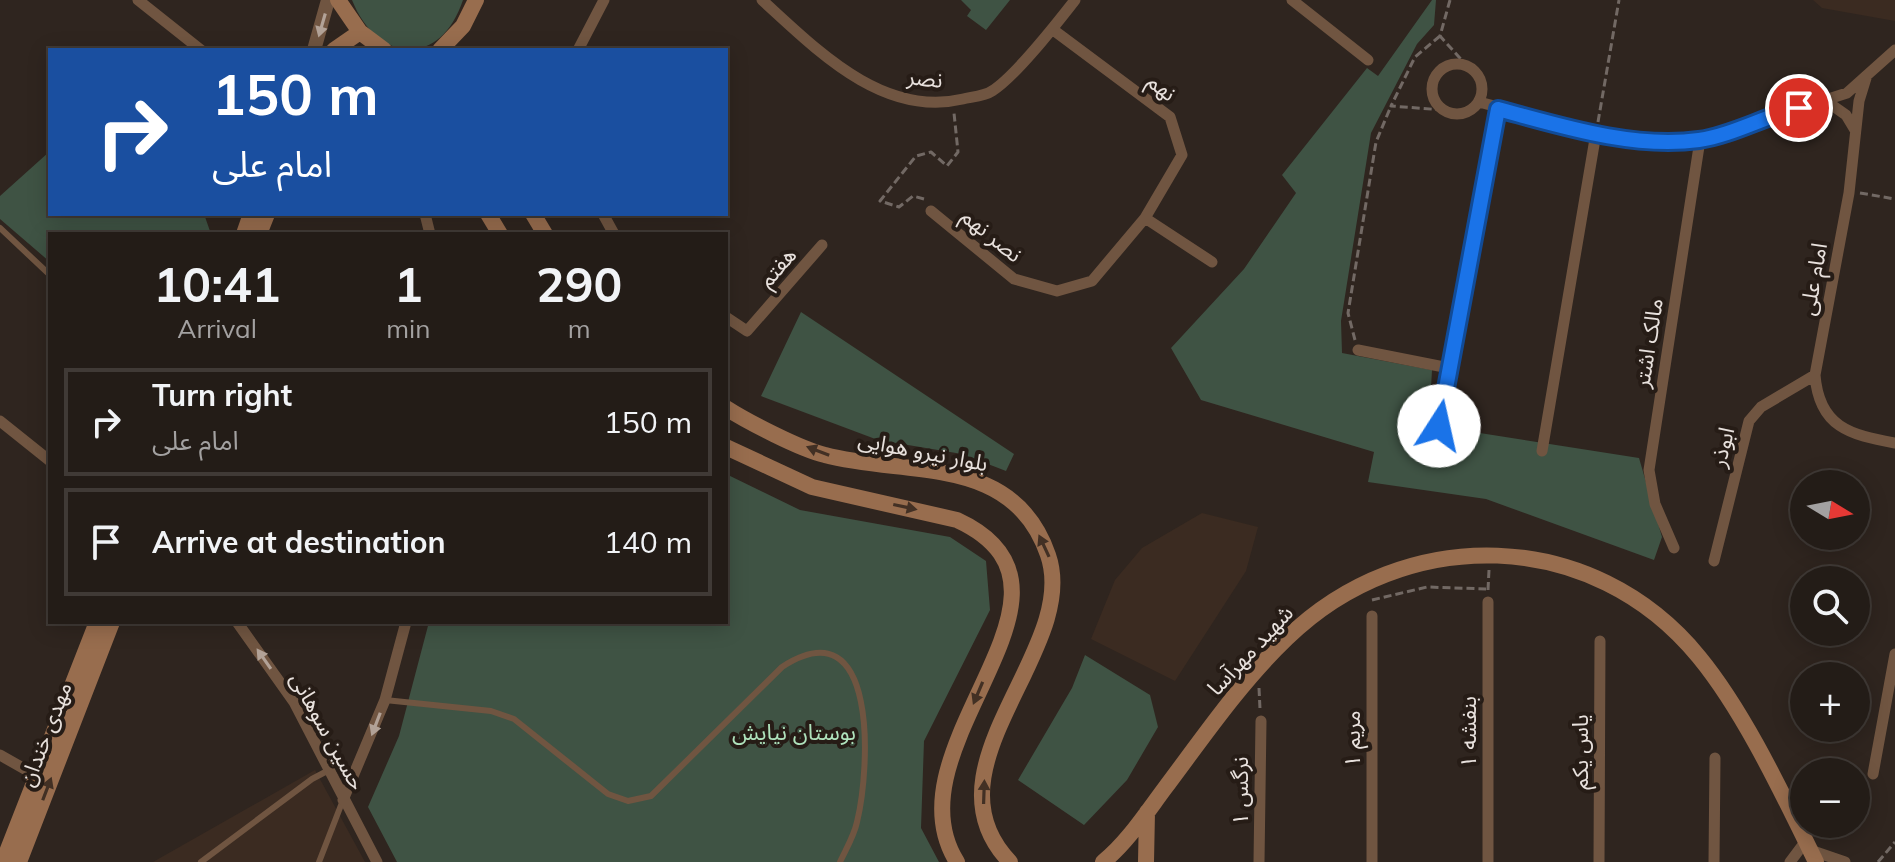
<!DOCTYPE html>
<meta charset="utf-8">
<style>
:root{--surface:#231c17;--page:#2b2520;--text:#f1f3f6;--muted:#a3a1a1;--line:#403a36}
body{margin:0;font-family:Mulish,"Noto Sans Arabic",sans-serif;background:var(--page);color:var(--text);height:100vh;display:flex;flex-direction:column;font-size:30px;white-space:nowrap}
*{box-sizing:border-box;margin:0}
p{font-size:26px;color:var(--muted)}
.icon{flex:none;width:44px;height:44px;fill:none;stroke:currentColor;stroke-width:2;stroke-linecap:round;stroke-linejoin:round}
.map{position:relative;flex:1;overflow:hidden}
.drawer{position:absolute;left:48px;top:232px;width:680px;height:392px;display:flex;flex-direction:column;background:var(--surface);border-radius:0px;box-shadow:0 4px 20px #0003,0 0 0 2px var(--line)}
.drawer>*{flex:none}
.guide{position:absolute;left:48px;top:48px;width:680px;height:168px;border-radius:0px;box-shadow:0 4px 20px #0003,0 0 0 2px var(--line);background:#1a4fa0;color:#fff;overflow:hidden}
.needle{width:52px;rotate:100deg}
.tools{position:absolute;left:1790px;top:470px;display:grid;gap:16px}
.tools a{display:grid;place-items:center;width:80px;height:80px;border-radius:50%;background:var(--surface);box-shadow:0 4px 20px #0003,0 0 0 2px var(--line);font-size:40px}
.pin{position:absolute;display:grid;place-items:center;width:68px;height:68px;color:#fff;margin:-34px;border:4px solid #fff;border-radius:50%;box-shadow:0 2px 8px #0007}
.me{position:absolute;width:88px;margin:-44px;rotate:10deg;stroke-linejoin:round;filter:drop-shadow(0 0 6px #0008)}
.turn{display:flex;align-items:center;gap:28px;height:168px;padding:0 32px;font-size:36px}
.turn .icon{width:104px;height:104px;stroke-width:2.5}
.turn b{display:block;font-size:56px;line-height:68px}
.eta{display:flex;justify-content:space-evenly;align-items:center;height:136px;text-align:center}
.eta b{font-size:48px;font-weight:700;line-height:56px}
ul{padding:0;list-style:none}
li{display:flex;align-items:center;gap:24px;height:108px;margin:0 16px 12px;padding:0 16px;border:4px solid var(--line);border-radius:0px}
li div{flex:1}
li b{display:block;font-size:30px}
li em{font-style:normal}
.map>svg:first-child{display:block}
.built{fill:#3b2b21}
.green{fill:#3f5344}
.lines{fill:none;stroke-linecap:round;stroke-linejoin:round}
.path{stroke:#726964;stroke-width:3;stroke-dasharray:8 4;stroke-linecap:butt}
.service{stroke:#705541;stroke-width:6}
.minor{stroke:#705541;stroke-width:11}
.tertiary{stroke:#705541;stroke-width:14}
.secondary{stroke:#986d4e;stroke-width:16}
.oneway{fill:#b2a297}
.oneway2{fill:#423024}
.route-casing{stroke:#114b97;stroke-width:20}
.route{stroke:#1a73e8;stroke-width:14}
.labels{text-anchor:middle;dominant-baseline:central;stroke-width:8;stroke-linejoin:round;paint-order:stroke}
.street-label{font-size:22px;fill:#e8e1dd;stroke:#261c16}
.park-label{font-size:22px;fill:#afe2bc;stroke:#261c16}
</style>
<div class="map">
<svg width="1895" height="862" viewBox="0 0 1895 862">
<rect width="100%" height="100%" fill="#2f251f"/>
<!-- built -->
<path class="built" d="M1813 0H1895V21L1822 8Z
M1202 513 1258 527 1246 571 1175 681 1091 639 1115 580 1142 548Z
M315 770 365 862H153Z"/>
<!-- green -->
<path class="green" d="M352 0H463C440 69 377 63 352 0Z
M961 0H1010L986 30 967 16 971 10Z
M1432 0H1436L1434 25 1417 44 1371 133 1341 321 1342 353 1432 370 1429 425 1639 458 1662 537 1654 560 1486 499 1368 482 1374 452 1201 400 1171 348 1244 269 1296 193 1282 175 1367 68 1378 76Z
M49 152 50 214H204L211 234H50V262L0 219V196Z
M801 312 1014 454 1006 471 962 454 878 440 761 396Z
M726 474 800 510 950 537 986 561 990 610 924 741 921 828 939 862H397L368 807 399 736 429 622H726Z
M1085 655 1150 695 1158 727 1127 780 1084 825 1018 780 1072 688Z"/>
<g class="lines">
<!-- path -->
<path class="path" d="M1450 0 1440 36 1467 66
M1440 36 1415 57 1391 106 1443 110
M1598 122 1619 0
M1860 193 1895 199
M924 199 913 196 899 207 880 201 916 156 931 152 947 166 958 152 954 113
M1355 340 1348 313 1376 142 1391 106
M1488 590 1489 570
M1372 600 1427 587 1486 589
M1259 688 1260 709
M1878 862 1895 842"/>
<!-- service -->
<path class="service" d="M0 228 50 275
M385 700 491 711 514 719 608 794 628 801 651 796 782 667C879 604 870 769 857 822 854 836 846 849 840 862
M201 862 312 779 331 769
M319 862 343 800"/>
<!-- minor -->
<path class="minor" d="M138 0 201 50
M762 0C816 49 882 118 963 99 971 97 985 96 992 91 1016 76 1057 23 1075 0
M1292 0 1368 60
M1052 29 1170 117 1182 155 1145 218 1212 262
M578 50 604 0
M1432 89a25 25 0 1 1 50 0a25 25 0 1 1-50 0Z
M1867 75 1859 101 1849 193 1815 375C1819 427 1850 435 1895 443
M1826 101 1846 115 1855 130
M1479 102 1596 133 1639 140H1700L1847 93 1895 50
M931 211 1014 279 1057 291 1092 281 1145 218
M425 214 430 234
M603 214 614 234
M726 317 747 331 822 245
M1358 350 1449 368
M0 421 50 461
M1439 426 1498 109
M1542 451 1596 133
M1674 548 1655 504 1649 470 1700 140
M1714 561 1749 421 1761 407 1815 375
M1488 602V862
M1372 616V862
M237 622 294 702 377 862
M0 755 37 776
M1873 774 1895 654
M343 800 385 700 406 622
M1810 850 1845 862
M1259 862 1261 721
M1599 862 1600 641
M1714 862 1715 758
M1790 862 1805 842"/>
<!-- tertiary -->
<path class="tertiary" d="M314 50 328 0"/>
<!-- secondary -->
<path class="secondary" d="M338 0 360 32 384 50
M334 50 360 32
M440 50 463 26 476 0
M488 214 500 234
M533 214 545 234
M244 234 251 214
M259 234 267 214
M726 408C748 422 800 449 825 455 908 477 1013 453 1048 555 1081 650 919 768 1010 862
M726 447 812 487 957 520C1111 591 884 746 957 862
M3 862 97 622
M19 862 112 622
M1103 862C1127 843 1147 812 1165 788 1204 736 1240 683 1287 638 1405 523 1593 527 1699 657 1745 713 1784 797 1816 862
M1146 862 1147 812"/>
</g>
<!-- one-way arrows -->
<defs><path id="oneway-solid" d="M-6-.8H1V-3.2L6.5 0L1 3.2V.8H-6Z" transform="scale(2)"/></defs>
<g class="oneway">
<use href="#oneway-solid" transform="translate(322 25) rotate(106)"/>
<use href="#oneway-solid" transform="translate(264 659) rotate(-125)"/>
<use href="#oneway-solid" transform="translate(376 724) rotate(111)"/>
</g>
<g class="oneway2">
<use href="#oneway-solid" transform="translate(818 451) rotate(-159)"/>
<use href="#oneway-solid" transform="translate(905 507) rotate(12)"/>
<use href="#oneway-solid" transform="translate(1044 546) rotate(-115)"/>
<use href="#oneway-solid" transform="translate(978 693) rotate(113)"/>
<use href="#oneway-solid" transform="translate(47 789) rotate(-69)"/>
<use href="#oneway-solid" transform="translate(984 792) rotate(-88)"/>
</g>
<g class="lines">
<!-- route casing -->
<g class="route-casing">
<path id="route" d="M1439 426 1498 109C1561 126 1633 149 1699 140 1733 135 1765 116 1799 108"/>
</g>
<!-- route -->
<use href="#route" class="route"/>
</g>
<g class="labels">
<!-- street labels -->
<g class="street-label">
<text transform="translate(925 78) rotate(6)">نصر</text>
<text transform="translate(1162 87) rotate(38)">نهم</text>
<text transform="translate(992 235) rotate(39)">نصر نهم</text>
<text transform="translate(777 267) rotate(-49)">هفتم</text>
<text transform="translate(1813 279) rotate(-80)">امام علی</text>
<text transform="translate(1648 343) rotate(-81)">مالک اشتر</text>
<text transform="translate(1722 447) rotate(-76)">ابوذر</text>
<text transform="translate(923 451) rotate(11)">بلوار نیرو هوایی</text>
<text transform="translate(1250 650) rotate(-47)">شهید مهرآسا</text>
<text transform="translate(328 731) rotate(61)">حسین سوهانی</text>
<text transform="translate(1468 732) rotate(-90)">بنفشه ۱</text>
<text transform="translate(45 734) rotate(-69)">مهدی خندان</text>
<text transform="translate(1352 739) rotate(-90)">مریم ۱</text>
<text transform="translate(1580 752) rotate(-90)">یاس یکم</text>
<text transform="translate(1240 791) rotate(-90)">نرگس ۱</text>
</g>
<!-- park labels -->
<g class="park-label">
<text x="794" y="732">بوستان نیایش</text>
</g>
</g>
</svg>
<div class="tools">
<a><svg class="needle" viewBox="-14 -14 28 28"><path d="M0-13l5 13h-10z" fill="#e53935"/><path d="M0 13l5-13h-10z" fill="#a3a1a1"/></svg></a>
<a><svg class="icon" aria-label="search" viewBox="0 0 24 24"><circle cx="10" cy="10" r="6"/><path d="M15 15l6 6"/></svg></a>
<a>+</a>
<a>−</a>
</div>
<div class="pin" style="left:1799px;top:108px;background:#d93025"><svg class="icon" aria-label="arrive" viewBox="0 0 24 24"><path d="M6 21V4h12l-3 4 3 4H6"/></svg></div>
<svg class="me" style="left:1439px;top:426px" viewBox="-20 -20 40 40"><circle r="19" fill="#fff"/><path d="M0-13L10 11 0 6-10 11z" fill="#1a73e8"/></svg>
<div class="guide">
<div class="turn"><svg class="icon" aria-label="right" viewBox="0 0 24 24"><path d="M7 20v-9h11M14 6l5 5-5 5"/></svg><div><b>150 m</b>امام علی</div></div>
</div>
<section class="drawer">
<div class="eta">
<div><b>10:41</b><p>Arrival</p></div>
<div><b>1</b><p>min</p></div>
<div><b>290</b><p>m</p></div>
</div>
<ul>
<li><svg class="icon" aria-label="right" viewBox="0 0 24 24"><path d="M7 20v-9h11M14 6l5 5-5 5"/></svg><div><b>Turn right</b><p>امام علی</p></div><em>150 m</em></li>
<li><svg class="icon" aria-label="arrive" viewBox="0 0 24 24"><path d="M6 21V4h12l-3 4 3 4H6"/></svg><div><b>Arrive at destination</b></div><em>140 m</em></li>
</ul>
</section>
</div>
